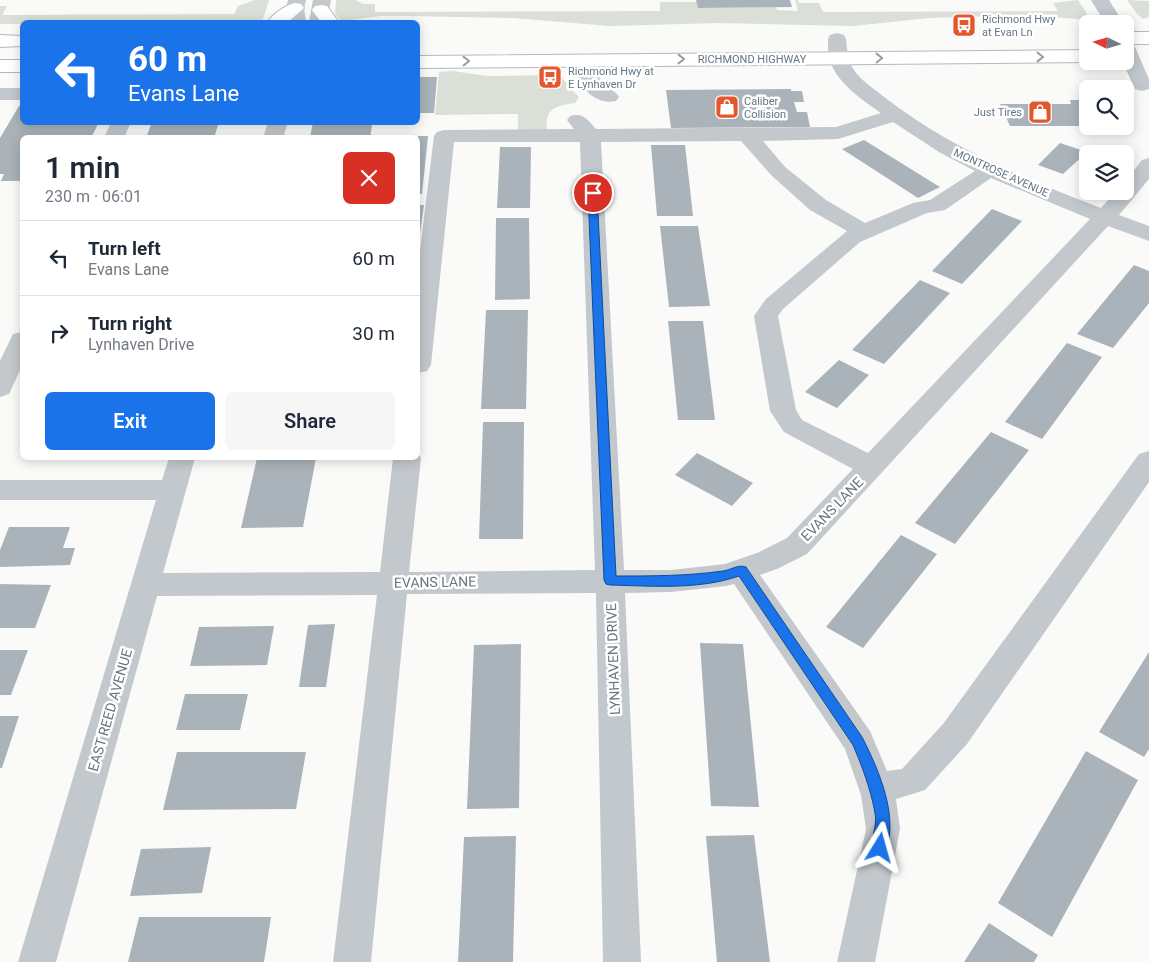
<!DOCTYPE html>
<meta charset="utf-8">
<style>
:root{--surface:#fff;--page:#f6f6f7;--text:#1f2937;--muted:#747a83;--line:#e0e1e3;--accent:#1a73e8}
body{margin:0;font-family:Roboto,sans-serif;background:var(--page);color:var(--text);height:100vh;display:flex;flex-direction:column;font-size:19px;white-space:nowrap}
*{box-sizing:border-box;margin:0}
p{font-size:16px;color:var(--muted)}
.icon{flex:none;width:28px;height:28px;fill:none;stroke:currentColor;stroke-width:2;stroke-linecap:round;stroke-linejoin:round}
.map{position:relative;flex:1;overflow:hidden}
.details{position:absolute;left:20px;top:135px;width:400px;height:325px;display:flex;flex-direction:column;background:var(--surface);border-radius:8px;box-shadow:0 2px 12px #0003}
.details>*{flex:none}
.banner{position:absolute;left:20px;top:20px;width:400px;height:105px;border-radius:8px;box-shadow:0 2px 12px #0003;background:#1a73e8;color:#fff;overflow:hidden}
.needle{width:32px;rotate:275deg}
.buttons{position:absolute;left:1079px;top:15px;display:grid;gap:10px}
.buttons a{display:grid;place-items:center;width:55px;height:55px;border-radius:8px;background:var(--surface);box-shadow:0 2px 12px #0003;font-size:25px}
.pin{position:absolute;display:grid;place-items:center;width:42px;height:42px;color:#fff;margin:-21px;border:2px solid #fff;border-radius:50%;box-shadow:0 1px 5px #0007}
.me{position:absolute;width:55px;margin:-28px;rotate:8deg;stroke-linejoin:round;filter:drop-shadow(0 0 4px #0008)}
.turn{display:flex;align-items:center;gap:18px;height:105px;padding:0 25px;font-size:22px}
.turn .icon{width:65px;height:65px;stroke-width:2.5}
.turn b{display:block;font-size:35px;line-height:42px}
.round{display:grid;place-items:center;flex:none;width:52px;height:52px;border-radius:8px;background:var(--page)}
.summary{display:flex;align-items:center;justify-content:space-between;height:85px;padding:0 25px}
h1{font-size:30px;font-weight:600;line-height:38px}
.primary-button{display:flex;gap:10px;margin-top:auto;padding:10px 25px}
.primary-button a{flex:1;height:58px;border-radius:8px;background:var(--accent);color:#fff;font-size:20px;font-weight:600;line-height:58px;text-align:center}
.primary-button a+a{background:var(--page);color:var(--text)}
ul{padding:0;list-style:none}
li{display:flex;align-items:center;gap:15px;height:75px;padding:0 25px;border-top:1px solid var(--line)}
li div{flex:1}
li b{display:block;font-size:19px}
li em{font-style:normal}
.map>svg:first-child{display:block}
.green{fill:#dadfd7}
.building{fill:#aab3b9}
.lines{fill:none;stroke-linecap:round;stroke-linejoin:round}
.highway-casing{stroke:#b4b9bd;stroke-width:2}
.minor{fill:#c3c8cc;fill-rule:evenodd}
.highway{fill:#fff;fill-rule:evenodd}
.oneway{stroke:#939fa8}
.route{fill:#1a73e8;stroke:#114b97}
.labels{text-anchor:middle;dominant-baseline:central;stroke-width:5;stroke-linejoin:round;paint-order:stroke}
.far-poi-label{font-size:11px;fill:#657683;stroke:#fff;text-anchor:start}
.far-street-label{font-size:11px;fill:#657683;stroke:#fff}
.street-label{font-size:14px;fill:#657683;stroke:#fff}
</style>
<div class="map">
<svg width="1149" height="962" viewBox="0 0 1149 962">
<rect width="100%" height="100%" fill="#fafaf8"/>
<!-- green -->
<path class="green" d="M255 0H269L263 19 259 22 0 24V6H7L2 15 234 14 238 6Z
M336 0H355L364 4H375V12L660 11V2H697L698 8 776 7 777 10 798 11 795 0H798L799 3H819L823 12 1058 11 1053 3 1078 0 1091 20 1024 15 929 18 853 26 718 23 610 26 513 18 407 16H381L341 21 335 13Z
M1127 0 1149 1V17L1143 19 1137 14Z
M453 71 487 76 558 75C566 80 571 90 579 97L575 103C556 106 545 107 547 130H518V114L435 115 439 72Z"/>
<!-- building -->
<path class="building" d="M696 0H790L792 7 698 8Z
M418 77H437L434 113H418Z
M791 89V91H802L804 102H794L797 112H807L810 127 671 128 666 90Z
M1070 100H1088V126H1010L1000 104H1071Z
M19 106H22V122H99L91 138H22V181H1L4 174H0V138Z
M152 122H219L214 138H146Z
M313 122H387L386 125H372L370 138H310Z
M418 136H428L422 194H418Z
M864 140 927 179 940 187 918 198 842 149Z
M1060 143 1087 152 1063 174 1038 165Z
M651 145H685L693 216H657Z
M500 147H531L530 208H497Z
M418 205H424L420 234H418Z
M992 209 1022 221 962 284 932 271Z
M496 218H529L530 299 495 300Z
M660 226H698L710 306 669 307Z
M1134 265 1149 271V303L1113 348 1077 334Z
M920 280 950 293 884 364 852 350Z
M486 310H528L526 409H481Z
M668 321H703L715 420H678Z
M1067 343 1102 357 1042 439 1005 422Z
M839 360 869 375 837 408 805 392Z
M483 422H524L523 539H479Z
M991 432 1029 450 955 544 915 523Z
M697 453 716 463 753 483 732 506 675 475Z
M257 458H316L303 527 241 528Z
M9 527H70L63 548H75L70 565 0 567V550Z
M901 535 937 554 863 648 826 627Z
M0 584 51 585 35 628H0Z
M335 624 326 687H299L308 625Z
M274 626 267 665 190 666 199 627Z
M700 643 743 644 759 807 711 806Z
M521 644 519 808 467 809 474 645Z
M0 650H28L11 695H0Z
M1149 652V749L1144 757 1099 732Z
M185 694H248L240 730H176Z
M0 716H19L2 768H0Z
M1086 751 1138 780 1052 937 998 903Z
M177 752H306L296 809 163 810Z
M754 835 770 962H717L706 836Z
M516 836 513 962H458L464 837Z
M211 847 202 893 130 896 141 849Z
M139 917H271L264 962H128Z
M989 923 1038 955 1034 962H964Z"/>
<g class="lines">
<!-- highway casing -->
<g class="highway-casing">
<path id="highway" d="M295 3 301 4 304 8 288 22H268C272 14 286 5 295 3Z
M321 5 327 6 339 22H321L312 10 315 6Z
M1125 32H1149V44H1125Z
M0 35 22 36V46L0 47Z
M1088 50V61H1090L1088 62 418 68V56Z
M0 60H22V72H0Z"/>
</g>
<!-- minor -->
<path class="minor" d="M288 0H306L304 8 306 22H288L286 8Z
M313 0H331L327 22H309Z
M1091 0H1109L1124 24H1106Z
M837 33 844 35 846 39C847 48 847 57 851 65 857 78 873 88 884 97 949 147 1024 179 1101 208L1116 191H1125V182L1142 160 1149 158V179L1119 215 1149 226V241L1108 226 807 554 777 569 760 575 870 731 887 771 902 769 943 724 1139 454 1149 451V482L967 744 925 790 896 799 900 829 875 962H837L866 829 861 795 845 749 734 584 726 586 671 592 625 593 641 962H603L596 593 407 594 371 962H333L377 595 157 596 56 962H18L156 500H0V480H162L169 458H195L163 573 380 572 393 458H418V453L421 458 409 572 595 570 580 142H454L431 365 427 371 418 373V267L434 136 437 132 444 130 574 129 567 120 570 116C583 112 588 120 596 129L836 127 881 113C864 101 841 86 832 66 828 58 828 48 828 39L830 35ZM893 122 939 152 975 171 930 200 913 203 865 223 826 200 785 167 763 141 838 139ZM741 141 771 175 810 210 847 231 766 299 754 316 770 411 784 432 853 469 787 538 757 553 725 564 671 570H624L601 142ZM991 178 1090 219 868 453 802 420 796 410 778 316 783 309 860 242 927 213 945 210Z
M1125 39 1132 41 1134 45 1149 79V89L1142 91 1135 89 1122 61H1125Z
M589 54 596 56 598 60 600 83 616 93 619 97 616 101C593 107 567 78 582 56Z
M0 88H22V100H0Z
M111 122H131L124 138H104Z
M268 122H288L283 138H263Z
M22 332V366L9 394 0 397V361L13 334Z"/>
<!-- highway -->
<use href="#highway" class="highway"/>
</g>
<!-- one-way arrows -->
<defs><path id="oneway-chevron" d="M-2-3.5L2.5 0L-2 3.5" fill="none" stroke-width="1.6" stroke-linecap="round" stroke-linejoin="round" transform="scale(1.25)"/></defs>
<g class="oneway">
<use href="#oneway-chevron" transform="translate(1040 57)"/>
<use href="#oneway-chevron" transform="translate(879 58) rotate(-1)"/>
<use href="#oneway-chevron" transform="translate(681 59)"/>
<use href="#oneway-chevron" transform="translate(466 61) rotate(-1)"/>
</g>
<!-- route -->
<path class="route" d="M593 190 597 193 616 576C652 576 687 576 723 571 731 570 738 564 746 567L862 737C878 768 900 818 885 852L880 854 874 852C869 841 878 826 875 813 871 790 862 766 853 745L739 576C699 590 652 586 610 585L606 584 604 580 588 193Z"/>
<!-- icons -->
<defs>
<g id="bus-square" transform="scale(1.25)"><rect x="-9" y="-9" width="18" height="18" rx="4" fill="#e4572e" stroke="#fff"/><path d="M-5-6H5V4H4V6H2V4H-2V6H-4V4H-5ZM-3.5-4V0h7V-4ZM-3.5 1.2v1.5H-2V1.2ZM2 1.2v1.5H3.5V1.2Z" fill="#fff"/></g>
<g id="shop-square" transform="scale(1.25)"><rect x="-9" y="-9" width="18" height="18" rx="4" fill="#e4572e" stroke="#fff"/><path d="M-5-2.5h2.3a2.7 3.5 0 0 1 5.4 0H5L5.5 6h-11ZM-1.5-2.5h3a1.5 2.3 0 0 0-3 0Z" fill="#fff"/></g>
</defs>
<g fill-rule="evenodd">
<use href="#bus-square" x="964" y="25"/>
<use href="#bus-square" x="550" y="77"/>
<use href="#shop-square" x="727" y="107"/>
<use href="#shop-square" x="1040" y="112"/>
</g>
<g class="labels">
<!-- far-poi labels -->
<g class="far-poi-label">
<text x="982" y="19">Richmond Hwy<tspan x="982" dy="13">at Evan Ln</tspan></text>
<text x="568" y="71">Richmond Hwy at<tspan x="568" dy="13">E Lynhaven Dr</tspan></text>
<text x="744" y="101">Caliber<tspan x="744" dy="13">Collision</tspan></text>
<text x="1022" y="112" text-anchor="end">Just Tires</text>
</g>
<!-- far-street labels -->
<g class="far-street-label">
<text x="752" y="59">RICHMOND HIGHWAY</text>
<text transform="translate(1001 173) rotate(24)">MONTROSE AVENUE</text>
</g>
<!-- street labels -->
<g class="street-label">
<text transform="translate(832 509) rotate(-46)">EVANS LANE</text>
<text transform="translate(435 582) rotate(-1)">EVANS LANE</text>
<text transform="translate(613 659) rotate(-92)">LYNHAVEN DRIVE</text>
<text transform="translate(110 710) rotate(-74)">EAST REED AVENUE</text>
</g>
</g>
</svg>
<div class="buttons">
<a><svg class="needle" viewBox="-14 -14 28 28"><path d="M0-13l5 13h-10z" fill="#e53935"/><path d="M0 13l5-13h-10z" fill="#747a83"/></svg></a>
<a><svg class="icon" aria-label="search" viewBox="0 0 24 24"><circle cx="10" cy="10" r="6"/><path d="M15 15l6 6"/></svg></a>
<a><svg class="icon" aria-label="layers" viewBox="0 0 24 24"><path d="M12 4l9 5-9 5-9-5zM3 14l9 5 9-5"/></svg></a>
</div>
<div class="pin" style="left:593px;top:193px;background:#d93025"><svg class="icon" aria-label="arrive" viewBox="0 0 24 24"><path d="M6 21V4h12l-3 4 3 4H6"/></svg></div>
<svg class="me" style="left:880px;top:848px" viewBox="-20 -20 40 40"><path d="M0-17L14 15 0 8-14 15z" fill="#1a73e8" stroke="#fff" stroke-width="4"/></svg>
<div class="banner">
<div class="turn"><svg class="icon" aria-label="left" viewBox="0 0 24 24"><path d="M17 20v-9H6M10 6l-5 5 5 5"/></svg><div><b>60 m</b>Evans Lane</div></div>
</div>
<section class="details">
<div class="summary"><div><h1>1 min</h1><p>230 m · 06:01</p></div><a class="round" style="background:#d93025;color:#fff"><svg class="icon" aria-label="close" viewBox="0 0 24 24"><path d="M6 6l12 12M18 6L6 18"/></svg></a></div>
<ul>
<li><svg class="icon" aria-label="left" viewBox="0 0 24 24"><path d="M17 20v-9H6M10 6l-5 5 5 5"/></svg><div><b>Turn left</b><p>Evans Lane</p></div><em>60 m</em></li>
<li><svg class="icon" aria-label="right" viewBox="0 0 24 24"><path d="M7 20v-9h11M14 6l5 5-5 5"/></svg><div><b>Turn right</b><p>Lynhaven Drive</p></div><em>30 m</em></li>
</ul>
<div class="primary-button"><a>Exit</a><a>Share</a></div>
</section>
</div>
